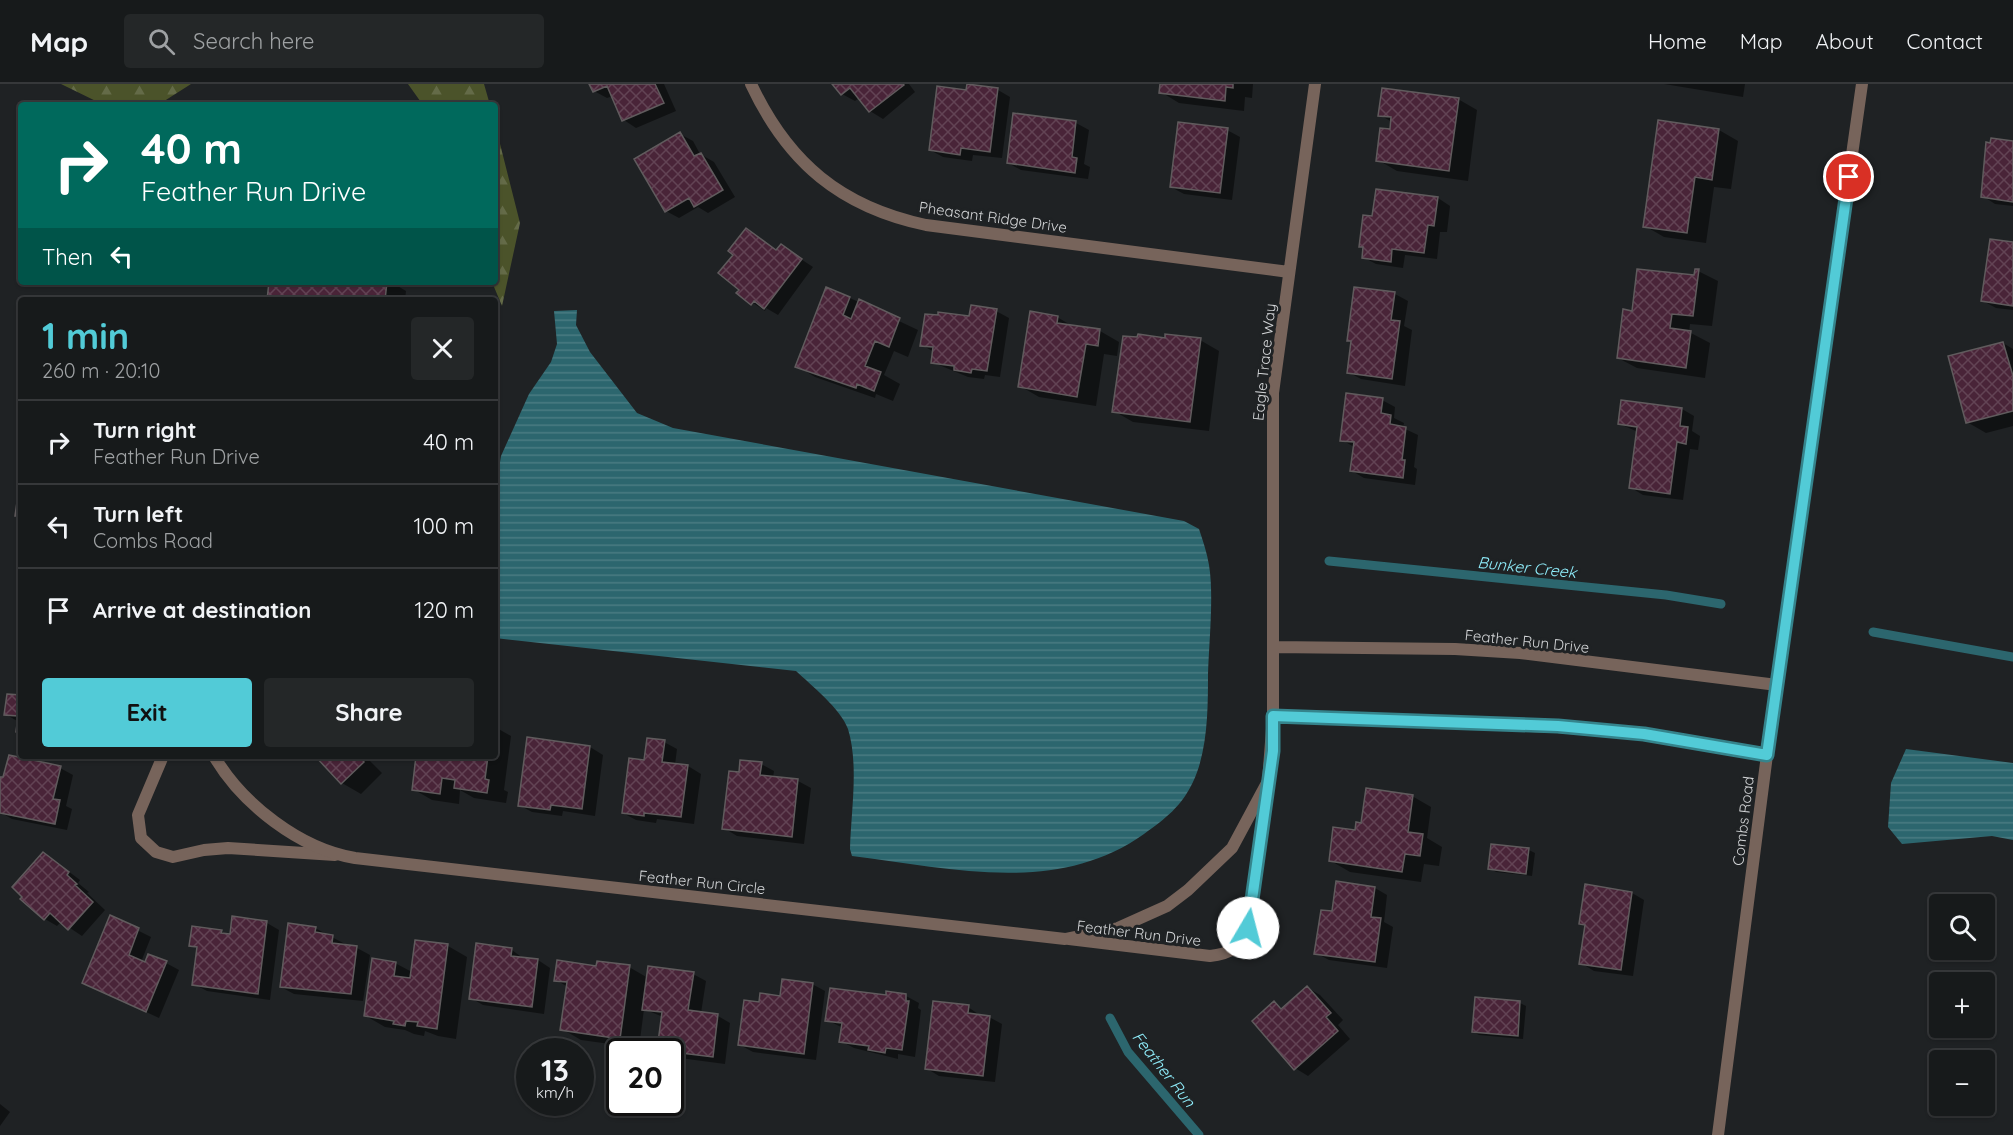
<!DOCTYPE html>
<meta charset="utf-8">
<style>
:root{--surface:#171a1b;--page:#242728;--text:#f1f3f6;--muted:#9ea1a3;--line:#36383a;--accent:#52cbd7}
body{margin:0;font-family:Quicksand,sans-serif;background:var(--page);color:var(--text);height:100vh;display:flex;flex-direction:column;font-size:22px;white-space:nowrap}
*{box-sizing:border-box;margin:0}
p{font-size:20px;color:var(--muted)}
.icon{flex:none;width:33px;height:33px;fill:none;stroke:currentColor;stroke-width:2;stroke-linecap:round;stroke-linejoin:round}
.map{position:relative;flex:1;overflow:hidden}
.details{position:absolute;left:18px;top:213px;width:480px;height:462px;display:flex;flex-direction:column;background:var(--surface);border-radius:6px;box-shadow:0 2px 4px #0004,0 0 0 2px var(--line)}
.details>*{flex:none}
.top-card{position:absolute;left:18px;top:18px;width:480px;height:183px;border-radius:6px;box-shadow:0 2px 4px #0004,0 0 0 2px var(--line);background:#00695c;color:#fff;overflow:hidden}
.tools{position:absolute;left:1929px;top:810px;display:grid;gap:12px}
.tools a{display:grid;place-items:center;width:66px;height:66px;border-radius:6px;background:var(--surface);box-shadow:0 2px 4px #0004,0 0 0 2px var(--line);font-size:30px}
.speed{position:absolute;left:516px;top:954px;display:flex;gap:12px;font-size:30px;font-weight:700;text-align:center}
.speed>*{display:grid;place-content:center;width:78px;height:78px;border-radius:50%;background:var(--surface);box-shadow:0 2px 4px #0004,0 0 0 2px var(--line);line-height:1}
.speed small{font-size:15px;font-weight:400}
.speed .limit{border:3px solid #111;border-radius:9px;background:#fff;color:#111}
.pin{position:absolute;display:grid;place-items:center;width:51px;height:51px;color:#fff;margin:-26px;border:3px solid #fff;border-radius:50%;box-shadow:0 2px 6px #0007}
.me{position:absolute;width:66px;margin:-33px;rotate:8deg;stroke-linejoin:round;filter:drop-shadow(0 0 4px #0008)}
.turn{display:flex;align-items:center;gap:21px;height:126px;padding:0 24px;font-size:27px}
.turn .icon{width:78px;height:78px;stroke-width:2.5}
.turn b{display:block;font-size:42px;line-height:51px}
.then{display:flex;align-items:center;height:57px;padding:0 24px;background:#0003;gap:12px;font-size:22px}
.round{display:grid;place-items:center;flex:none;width:63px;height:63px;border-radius:6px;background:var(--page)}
.overview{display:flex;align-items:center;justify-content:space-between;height:102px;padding:0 24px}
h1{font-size:36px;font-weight:700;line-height:45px;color:var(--accent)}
.primary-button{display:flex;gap:12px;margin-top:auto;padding:12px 24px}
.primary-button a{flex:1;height:69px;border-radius:6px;background:var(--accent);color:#111;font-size:24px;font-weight:700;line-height:69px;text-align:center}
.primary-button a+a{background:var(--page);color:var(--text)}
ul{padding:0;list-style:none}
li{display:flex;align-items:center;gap:18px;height:84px;padding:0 24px;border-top:2px solid var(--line)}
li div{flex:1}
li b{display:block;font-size:22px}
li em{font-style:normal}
header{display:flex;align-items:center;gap:36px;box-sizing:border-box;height:84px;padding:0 30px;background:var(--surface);border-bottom:2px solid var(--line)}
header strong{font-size:28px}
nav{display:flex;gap:33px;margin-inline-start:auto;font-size:21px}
.search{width:420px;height:54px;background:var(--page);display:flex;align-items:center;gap:15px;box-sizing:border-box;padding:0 21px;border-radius:6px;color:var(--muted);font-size:22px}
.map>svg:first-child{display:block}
.forest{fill:url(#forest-firs)}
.water{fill:url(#water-rules)}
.shadow{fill:#0007}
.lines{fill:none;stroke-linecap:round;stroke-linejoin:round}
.stream{stroke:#2c666e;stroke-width:9}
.building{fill:url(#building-cross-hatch);stroke:#605b5d;stroke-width:1.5}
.service{stroke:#77645b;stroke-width:12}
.minor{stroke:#77645b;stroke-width:12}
.tertiary{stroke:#77645b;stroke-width:12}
.route-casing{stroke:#35848c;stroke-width:15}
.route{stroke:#52cbd7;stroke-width:10}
.labels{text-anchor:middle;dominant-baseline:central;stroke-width:6;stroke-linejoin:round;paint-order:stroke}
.street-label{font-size:15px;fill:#d2d4d6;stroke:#1f2224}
.water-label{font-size:16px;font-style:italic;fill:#90effd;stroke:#1f2224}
</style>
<header>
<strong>Map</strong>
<div class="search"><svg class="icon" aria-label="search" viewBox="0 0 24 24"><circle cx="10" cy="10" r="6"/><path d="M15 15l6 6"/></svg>Search here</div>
<nav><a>Home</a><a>Map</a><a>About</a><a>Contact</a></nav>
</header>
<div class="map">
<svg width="2013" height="1051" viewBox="0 0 2013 1051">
<defs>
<pattern id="forest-firs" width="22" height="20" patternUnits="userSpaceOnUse" patternTransform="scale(1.5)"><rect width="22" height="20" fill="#4b532a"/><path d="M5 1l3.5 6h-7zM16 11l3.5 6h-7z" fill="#646b48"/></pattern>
<pattern id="water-rules" width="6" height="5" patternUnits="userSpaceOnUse" patternTransform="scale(1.5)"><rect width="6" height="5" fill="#2c666e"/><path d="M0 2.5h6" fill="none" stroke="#4a7b82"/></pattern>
<pattern id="building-cross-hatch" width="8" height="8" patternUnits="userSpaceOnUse" patternTransform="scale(1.5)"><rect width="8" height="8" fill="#492438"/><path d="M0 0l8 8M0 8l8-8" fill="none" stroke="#624354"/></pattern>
</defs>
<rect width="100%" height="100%" fill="#1f2224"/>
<!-- forest -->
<path class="forest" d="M61 0H191L158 21H104Z
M408 0H484L490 21H423Z
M495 40 520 139 502 222 492 198H495Z"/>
<!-- water -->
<path class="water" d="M577 226 576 241 590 268 637 329 673 344 1184 437 1199 445C1203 457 1207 469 1209 481 1214 510 1209 559 1208 590 1208 624 1208 666 1193 698 1181 723 1166 734 1144 750 1057 812 950 784 852 772L850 765C851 727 859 681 848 645 841 625 811 601 796 587L495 554V408L501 372 529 310 551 278 557 260 554 227Z
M1906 665 2013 679V756L1992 752 1902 760 1888 743 1891 699Z"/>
<!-- shadow -->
<path class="shadow" d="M591 0H664L676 27 636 44 624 36 613 12 607 14 594 7Z
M834 0H909L915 8 883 35 870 27 859 14 855 17 842 10Z
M1162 0H1253L1252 14 1245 13 1244 27 1179 19 1161 8Z
M1664 0H1745L1743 13Z
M998 6 1010 13 1002 74 973 71 972 77 943 73 930 66 967 8Z
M1458 15 1477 26 1468 97 1397 87 1378 76 1392 38 1380 31Z
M1015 31 1076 39 1089 46 1084 80 1090 83 1088 95 1021 86 1008 79Z
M1227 46 1240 53 1232 116 1184 110 1171 103Z
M1719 46 1738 57 1731 105 1714 103 1706 159 1664 153 1645 142Z
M680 50 693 57 700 70 714 78 735 113 708 129 698 123 679 134 666 127Z
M2013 59V122L1995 120 1983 112Z
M1438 114 1450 122 1447 148H1440L1437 175 1405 171 1403 184 1376 180 1363 173 1365 164 1360 162 1373 134Z
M746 146 777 167 781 162 813 183 778 231 766 224 765 227 738 209 741 205 735 171Z
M2013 160V226L1996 224 1983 217Z
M1696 186 1718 197 1712 242 1690 240 1689 248 1710 259 1705 294 1637 284 1618 274 1633 228 1695 193Z
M271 198H391L406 207 405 216H269Z
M1356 205 1395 210 1408 217 1404 242 1412 246 1405 302 1361 295 1348 288 1353 258 1349 256Z
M850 214 918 246 908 273 894 267 884 291 900 300 893 317 876 310 875 314 815 293 797 282Z
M996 227 1009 234 1000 293 985 291 984 295 968 293 932 278 934 268 922 261 970 234Z
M1057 233 1074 243 1100 247 1119 258 1117 272 1104 270 1096 322 1039 313 1020 302Z
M1166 256H1200L1219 267 1209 347 1133 338 1114 327Z
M2003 259 2013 265V342L1986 349 1967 338Z
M1382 316 1395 323 1394 334 1404 339 1403 344 1418 351 1414 383 1417 385 1415 401 1364 394 1352 387 1354 363 1342 356Z
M1682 325 1694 332 1692 347 1700 352 1698 366 1690 365 1683 416 1643 411 1630 403 1638 348 1620 340Z
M21 613V650L18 648 19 638 5 630Z
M495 643 511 652 504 706 508 708 506 719 474 714 460 706 459 720 432 716 413 705 418 672H495Z
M528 655 590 663 603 671 595 732 563 727 562 732 532 728 519 721Z
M664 658 677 665 675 681 688 682 701 690 694 740 657 735 656 739 636 736 623 729 645 677Z
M317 672H371L368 675 382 689 361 710 342 699Z
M761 680 774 687 773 694 798 697 811 704 804 760 737 752 724 744 740 690Z
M60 684 73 691 66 722 72 725 67 746 12 735 0 728V697Z
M1412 712 1431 723 1427 754 1442 763 1439 782 1424 780 1421 798 1350 788 1331 777 1362 741Z
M1529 766 1535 769 1532 792 1496 788 1490 784Z
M56 778 80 796 78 799 89 808 87 809 105 826 82 852 61 838 57 842 45 835Z
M1375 804 1387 811 1384 838 1393 843 1387 884 1329 876 1316 869 1333 829Z
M1632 809 1644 816 1633 892 1594 887 1581 879 1586 843 1581 840Z
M111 833 151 853 141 878 166 879 179 886 159 934 84 899Z
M267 839 279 846 270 916 207 907 194 900 198 865 191 861 221 847 228 852Z
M315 844 345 860V862L357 864 370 871 363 917 294 910 281 903Z
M416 857 448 862 467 873 456 955 438 952 425 947 424 952 414 950 405 946 385 943 366 932 395 879 412 888Z
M478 861 512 866 524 875 538 876 550 884 544 930 483 921 471 914Z
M598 883H629L648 894 693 890 706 897 701 929 718 932 730 939 725 980 672 973 670 968 659 965 663 933 644 925 639 964 581 956 562 945 568 903 556 896Z
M812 900 825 907 816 976 753 968 740 961 760 920Z
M1308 904 1320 911 1343 936 1338 941 1350 955 1308 992 1295 984 1274 919 1283 925Z
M906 912 919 919 918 924 921 926 915 973 898 970V975L854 964 841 957 843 944 827 936 887 913Z
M1476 915 1520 919 1526 922 1523 955 1479 951 1473 948Z
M968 923 981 932 989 933 1002 940 995 998 939 992 926 984Z
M0 1020 10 1028 0 1042Z"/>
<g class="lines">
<!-- stream -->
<path class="stream" d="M1329 477 1666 511 1721 520
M1873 548 2013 573
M1110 934 1128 968 1199 1051"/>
</g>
<!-- building -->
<path class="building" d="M589 0H655L664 19 622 37 607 2 593 8Z
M832 0H903L904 1 869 28 850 4 841 11Z
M967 0 998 4 990 68 961 64 960 71 929 66 937 2 966 6Z
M1160 0H1233V4L1226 3 1225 17 1159 9Z
M1382 4 1459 14 1449 87 1376 77 1380 44 1390 45 1391 33 1378 32Z
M1013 29 1076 37 1072 73 1077 74 1075 89 1007 79Z
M1658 36 1719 45 1712 96 1695 93 1687 149 1643 143Z
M1178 38 1228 44 1220 109 1170 103Z
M680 48 694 72 701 69 723 106 694 123 689 114 665 128 634 75Z
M1991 54 2013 57V118L1981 113 1986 58 1990 59Z
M1376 105 1438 113 1434 142 1428 141 1424 169 1392 165 1391 178 1362 174 1363 163H1359L1363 131 1372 132Z
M746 144 776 166 781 160 802 175 764 225 754 217 751 221 736 209 739 206 718 189 733 171 728 167Z
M1990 155 2013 158V222L1981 217Z
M1637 185 1694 191 1695 185H1699L1693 232 1672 230 1670 244 1691 247 1686 284 1617 274 1623 225 1632 227Z
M269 198H387L385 216H267Z
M826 203 850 213 843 231 851 235 859 215 900 234 889 263 875 257 865 282 881 288 874 307 857 300 856 304 795 283Z
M1354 203 1395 208 1391 236 1400 237 1392 295 1347 289 1351 257H1347Z
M971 221 997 225 987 287 972 285 971 289 954 286V282L931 279 933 263 920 262 925 230 938 231V228L969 232Z
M1030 227 1058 232 1057 239 1100 245 1098 262 1086 260 1077 313 1018 303Z
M1138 250 1165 254V250L1201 254 1190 338 1112 328 1123 252 1137 253Z
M2003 258 2013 292V327L1966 339 1948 272Z
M1346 309 1383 314 1381 329 1391 331 1390 340 1406 343 1402 376H1405L1403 394 1350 387 1354 358 1340 357Z
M1621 316 1682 324 1680 342 1688 343 1686 360 1677 358 1670 410 1629 404 1637 343 1618 340Z
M18 411H21V432H15Z
M7 610 21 611V649L16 648 18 632 4 631Z
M527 653 590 662 582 725 551 721 550 726 518 722Z
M647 654 665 656 662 678 688 681 681 733 644 729V732L622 729 629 674 644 676Z
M9 671 61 682 53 715 60 716 55 740 0 729V693H3Z
M315 672H359L364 678 341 700Z
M416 672H488L485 695 489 696 487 709 454 704 455 696 442 694 440 710 412 706Z
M740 676 762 678 760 691 798 695 792 753 722 745 729 687 739 688Z
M1366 704 1413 711 1408 748 1423 750 1420 772 1405 770 1402 788 1329 777 1333 743 1355 746 1356 738 1361 739Z
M1491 760 1529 764 1526 790 1488 785Z
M43 768 69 788 67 791 77 800 75 801 93 818 68 846 50 829 44 836 20 815 22 813 12 803Z
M1336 797 1375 803 1371 833 1381 834 1375 878 1314 870 1321 826 1332 827Z
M1585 800 1632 808 1621 886 1579 880 1585 841 1579 840Z
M110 831 139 844 129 871 145 878 148 870 167 877 146 928 82 899Z
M232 832 267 837 258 910 192 901 197 863 189 862 192 842 222 846 221 849 230 850Z
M288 839 316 843 315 848 333 851 332 859 357 862 351 910 280 903Z
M415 856 448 860 437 945 417 942 418 938 406 937 405 942 393 940 394 937 364 932 372 874 396 878 394 892 410 894Z
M476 859 512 864 511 872 538 875 532 923 469 915Z
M557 876 596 882 597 877 630 881 620 955 560 946 567 898 554 897Z
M648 882 694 888 688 926 718 930 713 973 657 966 662 928 642 926Z
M782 895 813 899 804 970 738 961 744 916 759 918 760 909 780 912Z
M1307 902 1331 929 1326 933 1338 947 1294 986 1252 937 1274 917 1281 925Z
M830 904 886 911V907L906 910V917H909L902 966 886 964 885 969 868 966 869 962 839 958 842 939 825 937Z
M1475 913 1520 917 1518 952 1472 948Z
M933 917 969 921 968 929 990 932 983 992 925 985Z"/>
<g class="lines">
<!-- service -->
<path class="service" d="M163 672 138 731 141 754 156 768 173 773 204 766 228 764 335 771
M1069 855 1210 872C1230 870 1241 863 1248 844L1268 699"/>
<!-- minor -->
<path class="minor" d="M751 0C788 79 841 123 926 141L1289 188
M1273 563 1455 565 1520 569 1777 601
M1273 632 1558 643 1644 650 1767 671
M214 672C242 720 300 765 355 774L1065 855 1118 844 1167 822 1188 806 1232 764 1268 697 1273 632V309L1315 0"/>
<!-- tertiary -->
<path class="tertiary" d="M1718 1051 1767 671 1862 0"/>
</g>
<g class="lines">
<!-- route casing -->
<g class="route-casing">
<path id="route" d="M1248 844 1273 667V632L1558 642 1644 650 1767 671 1849 93"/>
</g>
<!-- route -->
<use href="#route" class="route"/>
</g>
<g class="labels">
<!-- street labels -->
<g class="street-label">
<text transform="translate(993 133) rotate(8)">Pheasant Ridge Drive</text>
<text transform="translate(1264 278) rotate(-84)">Eagle Trace Way</text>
<text transform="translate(1527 557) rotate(6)">Feather Run Drive</text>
<text transform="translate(1743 737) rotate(-83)">Combs Road</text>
<text transform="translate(702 798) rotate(6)">Feather Run Circle</text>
<text transform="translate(1139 849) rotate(7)">Feather Run Drive</text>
</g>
<!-- water labels -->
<g class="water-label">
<text transform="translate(1527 483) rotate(6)">Bunker Creek</text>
<text transform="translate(1164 985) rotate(52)">Feather Run</text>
</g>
</g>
</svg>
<div class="tools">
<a><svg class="icon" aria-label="search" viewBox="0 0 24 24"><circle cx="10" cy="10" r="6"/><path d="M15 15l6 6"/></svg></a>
<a>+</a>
<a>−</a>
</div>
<div class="speed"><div>13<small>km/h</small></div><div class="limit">20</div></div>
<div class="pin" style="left:1849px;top:93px;background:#d93025"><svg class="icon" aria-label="arrive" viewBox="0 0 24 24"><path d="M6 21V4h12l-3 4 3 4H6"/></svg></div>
<svg class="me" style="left:1248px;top:844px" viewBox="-20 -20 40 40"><circle r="19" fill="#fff"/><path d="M0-13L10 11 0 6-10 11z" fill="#52cbd7"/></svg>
<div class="top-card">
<div class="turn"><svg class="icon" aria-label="right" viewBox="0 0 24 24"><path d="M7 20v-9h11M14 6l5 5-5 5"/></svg><div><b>40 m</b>Feather Run Drive</div></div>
<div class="then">Then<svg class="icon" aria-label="left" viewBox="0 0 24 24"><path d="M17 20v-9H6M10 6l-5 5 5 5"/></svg></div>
</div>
<section class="details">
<div class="overview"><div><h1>1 min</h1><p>260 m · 20:10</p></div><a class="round"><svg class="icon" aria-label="close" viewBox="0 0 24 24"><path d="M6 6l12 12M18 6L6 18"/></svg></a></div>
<ul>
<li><svg class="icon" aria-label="right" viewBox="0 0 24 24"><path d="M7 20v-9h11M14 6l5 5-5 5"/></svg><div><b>Turn right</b><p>Feather Run Drive</p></div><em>40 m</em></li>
<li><svg class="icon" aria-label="left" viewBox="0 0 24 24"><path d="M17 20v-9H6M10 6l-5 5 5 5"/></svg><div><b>Turn left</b><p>Combs Road</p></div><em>100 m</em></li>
<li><svg class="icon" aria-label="arrive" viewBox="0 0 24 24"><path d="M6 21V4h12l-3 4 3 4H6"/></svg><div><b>Arrive at destination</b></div><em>120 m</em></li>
</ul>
<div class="primary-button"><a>Exit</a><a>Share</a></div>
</section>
</div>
